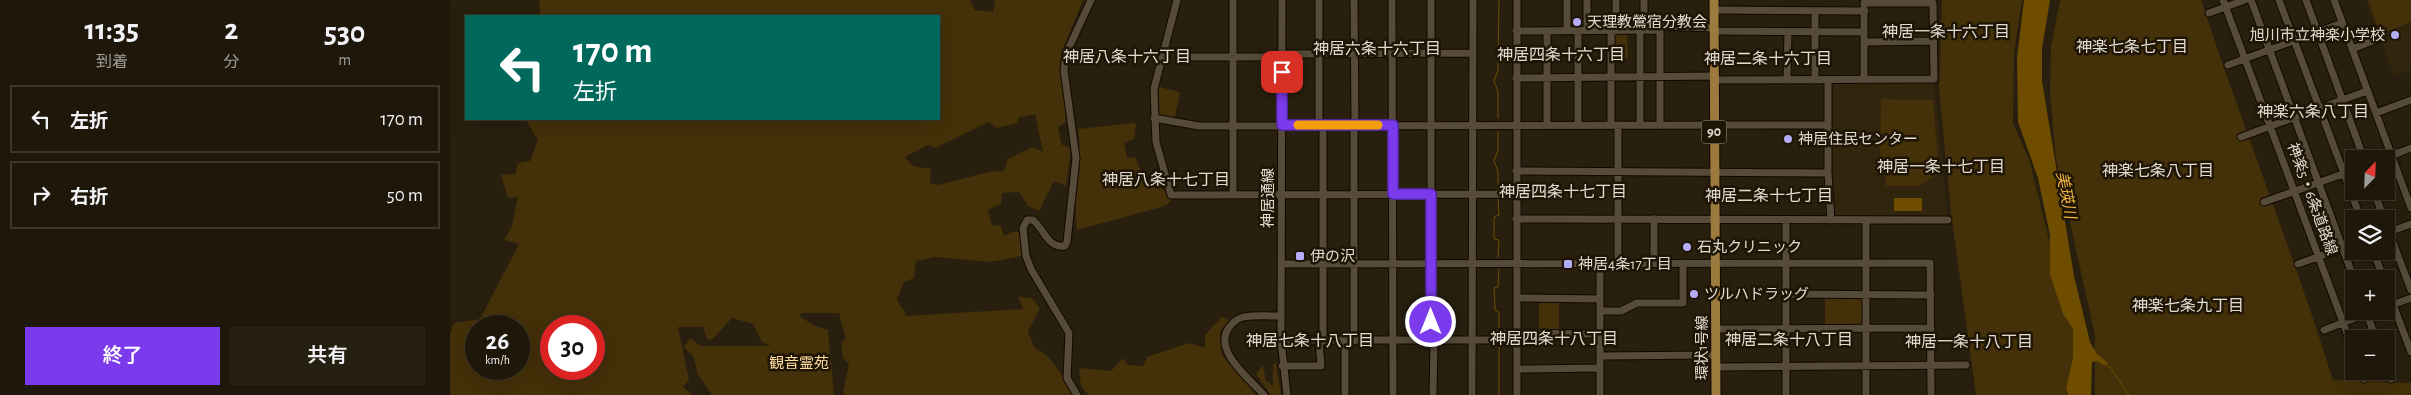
<!DOCTYPE html>
<html lang="ja">
<meta charset="utf-8">
<style>
:root{--surface:#1e170a;--page:#262013;--text:#f1f3f6;--muted:#a19f9c;--line:#3c362b;--accent:#7c3aed}
body{margin:0;font-family:"Alegreya Sans","Noto Sans JP",sans-serif;background:var(--page);color:var(--text);height:100vh;display:flex;flex-direction:column;font-size:19px;white-space:nowrap}
*{box-sizing:border-box;margin:0}
p{font-size:16px;color:var(--muted)}
.icon{flex:none;width:28px;height:28px;fill:none;stroke:currentColor;stroke-width:2;stroke-linecap:round;stroke-linejoin:round}
.map{position:relative;flex:1;overflow:hidden}
.sheet{display:flex;flex-direction:column;background:var(--surface);width:450px}
.sheet>*{flex:none}
.banner{position:absolute;left:15px;top:15px;width:475px;height:105px;border-radius:0px;box-shadow:0 5px 20px #0002,0 0 0 1px var(--line);background:#00695c;color:#fff;overflow:hidden}
.needle{width:32px;rotate:23deg}
.controls{position:absolute;left:1895px;top:150px;display:grid;gap:10px}
.controls a{display:grid;place-items:center;width:50px;height:50px;border-radius:0px;background:var(--surface);box-shadow:0 5px 20px #0002,0 0 0 1px var(--line);font-size:25px}
.speed{position:absolute;left:15px;top:315px;display:flex;gap:10px;font-size:25px;font-weight:700;text-align:center}
.speed>*{display:grid;place-content:center;width:65px;height:65px;border-radius:50%;background:var(--surface);box-shadow:0 5px 20px #0002,0 0 0 1px var(--line);line-height:1}
.speed small{font-size:12px;font-weight:400}
.speed .limit{border:8px solid #d22;background:#fff;color:#111}
.pin{position:absolute;display:grid;place-items:center;width:42px;height:42px;color:#fff;margin:-21px;border-radius:10px;box-shadow:0 2px 8px #0006}
.me{position:absolute;width:55px;margin:-28px;rotate:0deg;stroke-linejoin:round;filter:drop-shadow(0 0 4px #0008)}
.turn{display:flex;align-items:center;gap:18px;height:105px;padding:0 25px;font-size:22px}
.turn .icon{width:65px;height:65px;stroke-width:2.5}
.turn b{display:block;font-size:35px;line-height:42px}
.eta{display:flex;justify-content:space-evenly;align-items:center;height:85px;text-align:center}
.eta b{font-size:30px;font-weight:600;line-height:35px}
.button{display:flex;gap:10px;margin-top:auto;padding:10px 25px}
.button a{flex:1;height:58px;border-radius:0px;background:var(--accent);color:#fff;font-size:20px;font-weight:600;line-height:58px;text-align:center}
.button a+a{background:var(--page);color:var(--text)}
ul{padding:0;list-style:none}
li{display:flex;align-items:center;gap:15px;height:68px;margin:0 10px 8px;padding:0 15px;border:2px solid var(--line);border-radius:0px}
li div{flex:1}
li b{display:block;font-size:19px}
li em{font-style:normal}
main{display:flex;flex:1;min-height:0}
.map>svg:first-child{display:block}
.built{fill:#32250d}
.green{fill:#443009;fill-rule:evenodd}
.water{fill:#6e4d00}
.lines{fill:none;stroke-linecap:round;stroke-linejoin:round}
.stream{stroke:#6e4d00;stroke-width:1}
.minor-casing{stroke:#110800;stroke-width:9}
.major-casing{stroke:#110800;stroke-width:11}
.minor{stroke:#564b39;stroke-width:7}
.major{stroke:#9c7a3d;stroke-width:9}
.route-casing{stroke:#51269a;stroke-width:12}
.route{stroke:#7c3aed;stroke-width:9}
.slow{stroke:#f59e0b;stroke-width:9}
.poi-dot{fill:#b6acf8;stroke:#1f1505;stroke-width:2}
.labels{text-anchor:middle;dominant-baseline:central;stroke-width:5;stroke-linejoin:round;paint-order:stroke}
.shield{fill:#1f1505;stroke:#a8a094;stroke-width:1}
.shield-label{font-size:14px;font-weight:bold;fill:#e2dbd1}
.poi-label{font-size:15px;fill:#e2dbd1;stroke:#1f1505;text-anchor:start}
.street-label{font-size:15px;fill:#e2dbd1;stroke:#1f1505}
.park-label{font-size:15px;fill:#feda9d;stroke:#1f1505}
.neighbourhood-label{font-size:16px;fill:#e2dbd1;stroke:#1f1505}
.water-label{font-size:16px;font-style:italic;fill:#efb33d;stroke:#1f1505}
</style>
<main>
<section class="sheet">
<div class="eta">
<div><b>11:35</b><p>到着</p></div>
<div><b>2</b><p>分</p></div>
<div><b>530</b><p>m</p></div>
</div>
<ul>
<li><svg class="icon" aria-label="left" viewBox="0 0 24 24"><path d="M17 20v-9H6M10 6l-5 5 5 5"/></svg><div><b>左折</b></div><em>170 m</em></li>
<li><svg class="icon" aria-label="right" viewBox="0 0 24 24"><path d="M7 20v-9h11M14 6l5 5-5 5"/></svg><div><b>右折</b></div><em>50 m</em></li>
</ul>
<div class="button"><a>終了</a><a>共有</a></div>
</section>
<div class="map">
<svg width="1961" height="395" viewBox="0 0 1961 395">
<rect width="100%" height="100%" fill="#281f0e"/>
<!-- built -->
<path class="built" d="M1916 0H1961V70L1944 76Z
M1484 79 1498 220H1381L1378 80Z"/>
<!-- green -->
<path class="green" d="M89 0H520L525 10 543 12 545 0H633L611 54 616 122 608 127 612 145 621 148 616 186 604 181 589 211 578 206 569 192 552 193 551 204 538 210 542 225 551 226 554 236 562 232H570L573 256 540 262 485 257 466 261 464 278 454 282 447 299 457 316 573 309 568 297 582 298 590 309 578 331 584 347C604 358 612 375 623 395H395L393 393 399 364 393 358 391 342 396 339 389 313H352L349 316 365 326 378 330 384 395H262L247 373 244 357 234 347 240 338 251 346H321L312 342 303 324 282 318 262 340 257 339 253 327H228L239 380 233 387 243 395H0V334L4 323 30 319 69 244 54 240 62 226 68 197 58 198 51 175 65 174 68 163 80 161 88 140 75 119H489V16H90ZM585 114 593 152 583 147 558 159 554 171 539 172 488 185 480 183 481 169 463 166 455 157 478 145 485 148 539 122 547 128 568 123V118ZM26 326H69V369H26ZM101 326H144V369H101Z
M1492 0H1572L1564 53 1563 123 1579 159 1601 248 1600 275 1613 314 1623 329V357L1616 388 1618 395H1526L1501 213 1489 89Z
M1610 0H1751C1793 127 1843 252 1883 380L1961 383V395H1645V335L1606 160 1600 93 1601 47Z
M1918 0H1961V22L1930 34Z
M1177 31 1178 58H1163L1162 32Z
M709 87 730 92 725 117 708 116Z
M1431 99 1483 100 1489 172 1470 186H1436L1435 162 1430 158Z
M683 123 686 124 684 139 674 143 677 158 685 157 692 174 724 198 715 206 627 230C622 196 633 163 628 129Z
M1375 295H1416V329H1375Z
M1089 301H1109V331H1089Z
M772 317 779 320 770 332 772 355 806 395H638L631 386 629 368 661 371 673 358 678 365 693 366 697 357 739 343 755 348V335Z
M826 363 831 395H821L806 374 813 365 816 381 823 386V364Z"/>
<!-- water -->
<path class="water" d="M1574 0H1600L1592 49V81L1624 276 1640 342 1647 354 1658 363 1654 365 1647 361 1642 362 1641 395H1618L1616 388 1623 357V329L1613 314 1600 275V235L1588 178 1568 122 1567 58Z
M1444 198H1472V211H1444Z"/>
<g class="lines">
<!-- stream -->
<path class="stream" d="M1048 118V92L1044 81 1048 70 1049 0
M1048 131V150L1044 161 1048 171V190
M1048 198 1049 215 1044 217V239L1049 240 1048 257
M1049 329V312L1045 310 1044 288 1048 287 1049 269
M1049 336V395
M1655 364 1661 368 1679 395"/>
<!-- minor casing -->
<g class="minor-casing">
<path id="minor" d="M727 0 704 89 706 142 721 195 1066 194
M783 0V194
M832 0 831 340 837 395
M869 0V125
M904 0 905 125
M942 0 943 395
M981 0V341
M1067 0V395
M1166 0V31
M1194 0V30
M1773 0 1904 352
M1801 0 1904 279
M1829 0 1911 219
M1856 0 1914 159
M1884 0 1961 208
M1264 10 1415 11
M1759 13 1795 0
M1066 31 1210 30
M1097 31V124
M1117 31V0
M1128 31V125
M1137 31V0
M1161 31V125
M1190 31V125
M1264 31 1414 32
M1415 42 1484 41
M1902 49 1928 39
M832 54 1022 53
M739 57H832
M1778 65 1892 23
M1066 78 1264 76
M1264 80 1484 79 1483 3H1414
M1337 80 1338 32
M1365 80V11
M1378 80V173L1381 220
M1414 80V8
M1926 113 1961 100
M704 118 749 126 1378 125
M873 125V341
M904 125V341
M1168 125V263
M1210 125V26L1264 28
M1791 137 1917 91
M1933 159 1961 148
M1066 171 1378 173
M1924 191 1934 219
M1814 202 1904 170
M1066 219 1498 220
M1204 219V263
M1336 220V395
M1416 220V395
M1936 224 1961 290
M1936 233 1961 224
M1923 251 1934 279
M1150 263V395
M832 264 1480 263 1481 395
M1848 264 1904 244
M1936 286 1961 352
M1337 294 1481 295
M1067 298 1150 299
M1936 307 1961 298
M1151 311H1171L1187 303H1233V263
M1916 311 1926 339
M1265 329 1481 328
M1874 330 1924 311
M1046 333 1151 334
M831 340H1046
M895 341V395
M1151 356 1265 355
M1936 365 1941 379
M832 366H871L869 341
M1266 367 1516 365
M1067 369 1150 368
M1911 371 1914 379
M627 395 617 378 619 333 581 269 576 256 573 228 577 220H583C594 229 598 249 615 246L617 242 626 158 614 70 616 54 641 0
M814 395C800 379 764 352 778 329 782 323 786 319 793 317 805 315 819 316 831 316
M983 395 984 341
M1022 395 1023 0"/>
</g>
<!-- major casing -->
<g class="major-casing">
<path id="major" d="M1264 0 1266 395"/>
</g>
<!-- minor -->
<use href="#minor" class="minor"/>
<!-- major -->
<use href="#major" class="major"/>
</g>
<g class="lines">
<!-- route casing -->
<g class="route-casing">
<path id="route" d="M832 72V125H943V194H981V322"/>
</g>
<!-- route -->
<use href="#route" class="route"/>
<!-- slow -->
<path class="slow" d="M848 125H928"/>
</g>
<!-- markers -->
<g class="poi-dot">
<circle cx="1127" cy="22" r="5"/>
<circle cx="1945" cy="35" r="5"/>
<circle cx="1338" cy="139" r="5"/>
<circle cx="1237" cy="247" r="5"/>
<rect x="845" y="251" width="10" height="10" rx="2.5"/>
<rect x="1113" y="259" width="10" height="10" rx="2.5"/>
<circle cx="1244" cy="294" r="5"/>
</g>
<g class="labels">
<!-- shield labels -->
<rect class="shield" x="1251.5" y="120.5" width="25" height="23" rx="4"/>
<g class="shield-label">
<text x="1264" y="132">90</text>
</g>
<!-- poi labels -->
<g class="poi-label">
<text x="1137" y="22">天理教鶯宿分教会</text>
<text x="1935" y="35" text-anchor="end">旭川市立神楽小学校</text>
<text x="1348" y="139">神居住民センター</text>
<text x="1247" y="247">石丸クリニック</text>
<text x="860" y="256">伊の沢</text>
<text x="1128" y="264">神居4条17丁目</text>
<text x="1254" y="294">ツルハドラッグ</text>
</g>
<!-- street labels -->
<g class="street-label">
<text transform="translate(818 198) rotate(-90)">神居通線</text>
<text transform="translate(1862 199) rotate(70)">神楽5・6条道路線</text>
<text transform="translate(1252 348) rotate(-90)">環状1号線</text>
</g>
<!-- park labels -->
<g class="park-label">
<text x="349" y="363">観音霊苑</text>
</g>
<!-- neighbourhood labels -->
<g class="neighbourhood-label">
<text x="1496" y="32">神居一条十六丁目</text>
<text x="1682" y="47">神楽七条七丁目</text>
<text x="927" y="49">神居六条十六丁目</text>
<text x="1111" y="55">神居四条十六丁目</text>
<text x="677" y="57">神居八条十六丁目</text>
<text x="1318" y="59">神居二条十六丁目</text>
<text x="1863" y="112">神楽六条八丁目</text>
<text x="1491" y="167">神居一条十七丁目</text>
<text x="1708" y="171">神楽七条八丁目</text>
<text x="716" y="180">神居八条十七丁目</text>
<text x="1113" y="192">神居四条十七丁目</text>
<text x="1319" y="196">神居二条十七丁目</text>
<text x="1738" y="306">神楽七条九丁目</text>
<text x="1104" y="339">神居四条十八丁目</text>
<text x="1339" y="340">神居二条十八丁目</text>
<text x="860" y="341">神居七条十八丁目</text>
<text x="1519" y="342">神居一条十八丁目</text>
</g>
<!-- water labels -->
<g class="water-label">
<text transform="translate(1616 195) rotate(79)">美瑛川</text>
</g>
</g>
</svg>
<div class="controls">
<a><svg class="needle" viewBox="-14 -14 28 28"><path d="M0-13l5 13h-10z" fill="#e53935"/><path d="M0 13l5-13h-10z" fill="#a19f9c"/></svg></a>
<a><svg class="icon" aria-label="layers" viewBox="0 0 24 24"><path d="M12 4l9 5-9 5-9-5zM3 14l9 5 9-5"/></svg></a>
<a>+</a>
<a>−</a>
</div>
<div class="speed"><div>26<small>km/h</small></div><div class="limit">30</div></div>
<div class="pin" style="left:832px;top:72px;background:#d93025"><svg class="icon" aria-label="arrive" viewBox="0 0 24 24"><path d="M6 21V4h12l-3 4 3 4H6"/></svg></div>
<svg class="me" style="left:981px;top:322px" viewBox="-20 -20 40 40"><circle r="17" fill="#7c3aed" stroke="#fff" stroke-width="3"/><path d="M0-11L8 9 0 5-8 9z" fill="#fff"/></svg>
<div class="banner">
<div class="turn"><svg class="icon" aria-label="left" viewBox="0 0 24 24"><path d="M17 20v-9H6M10 6l-5 5 5 5"/></svg><div><b>170 m</b>左折</div></div>
</div>
</div>
</main>
